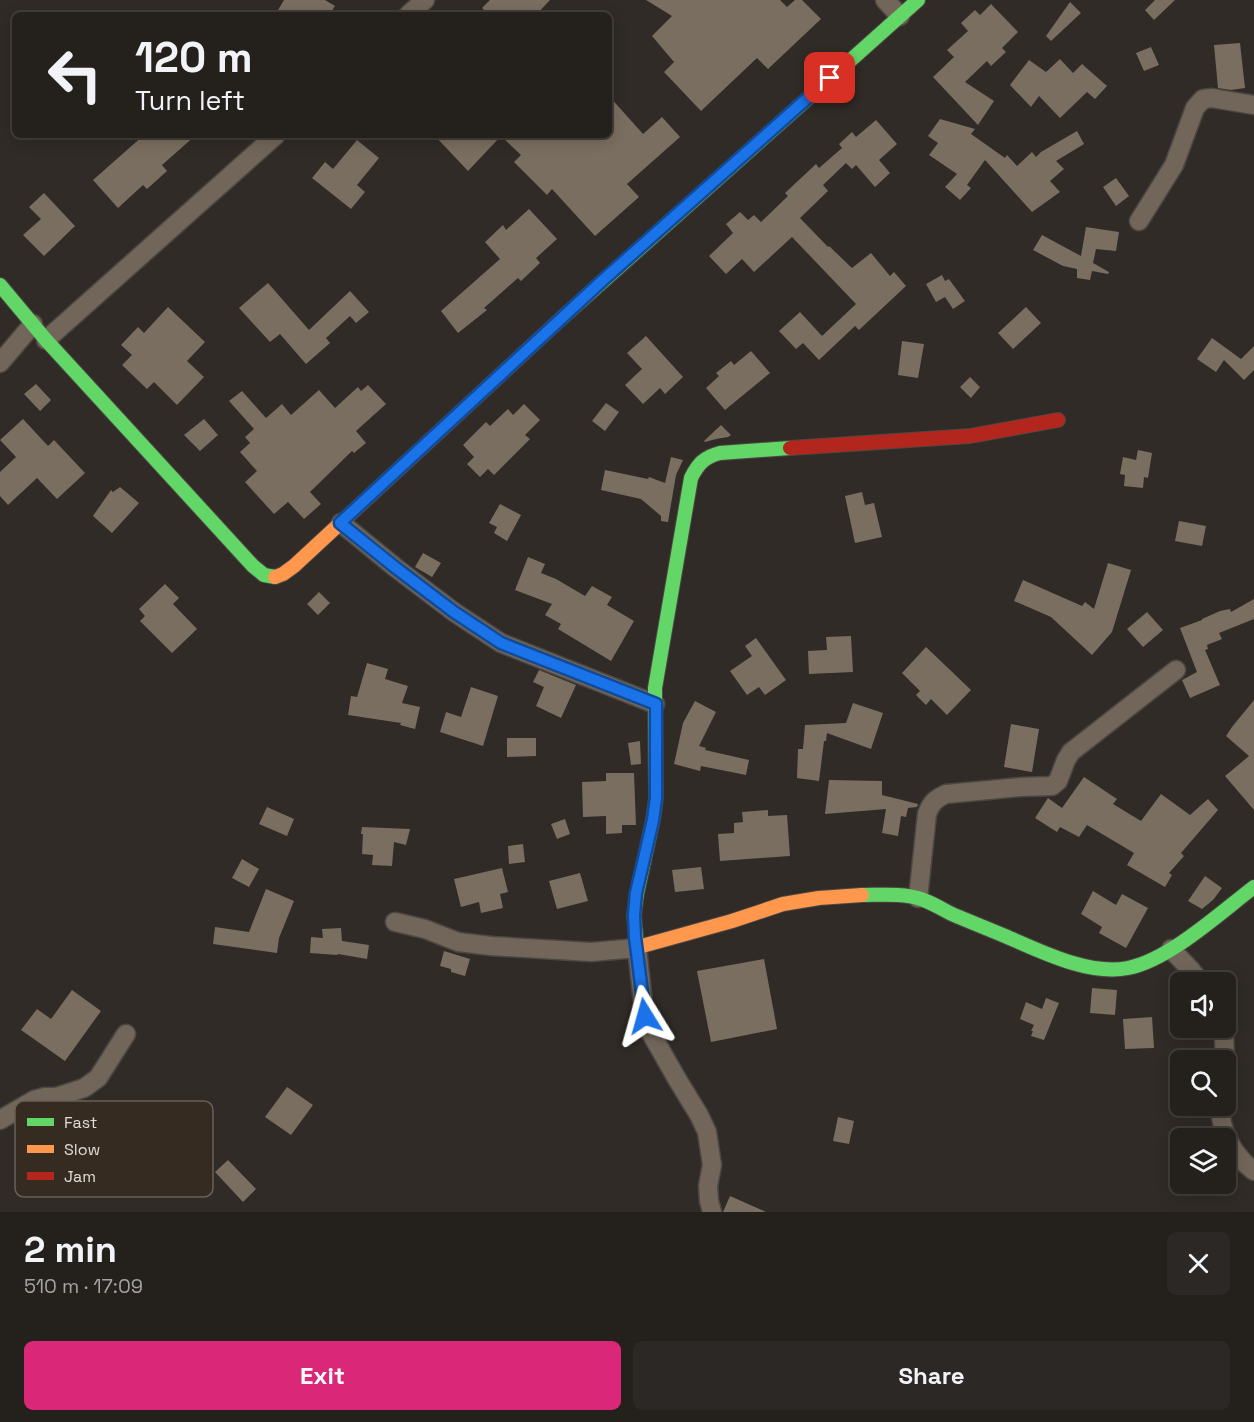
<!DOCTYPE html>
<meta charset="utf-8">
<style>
:root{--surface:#24201c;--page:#2c2825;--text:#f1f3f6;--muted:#a3a3a3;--line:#413e3b;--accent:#db2777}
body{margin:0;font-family:"Space Grotesk",sans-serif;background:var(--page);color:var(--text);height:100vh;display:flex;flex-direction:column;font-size:22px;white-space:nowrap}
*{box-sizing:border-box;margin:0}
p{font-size:20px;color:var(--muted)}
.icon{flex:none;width:33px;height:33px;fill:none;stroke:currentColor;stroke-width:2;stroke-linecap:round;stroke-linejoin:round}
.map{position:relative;height:1212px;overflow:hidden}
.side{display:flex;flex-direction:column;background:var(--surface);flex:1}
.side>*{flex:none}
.guide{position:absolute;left:12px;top:12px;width:600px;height:126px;border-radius:9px;box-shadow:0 3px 15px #0003,0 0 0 2px var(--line);background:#24201c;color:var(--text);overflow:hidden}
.fabs{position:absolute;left:1170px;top:972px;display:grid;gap:12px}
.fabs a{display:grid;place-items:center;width:66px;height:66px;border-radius:9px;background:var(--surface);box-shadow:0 3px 15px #0003,0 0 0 2px var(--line);font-size:30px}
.pin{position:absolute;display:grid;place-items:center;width:51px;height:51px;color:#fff;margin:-26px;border-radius:12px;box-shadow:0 3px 9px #0006}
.me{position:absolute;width:66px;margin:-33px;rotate:352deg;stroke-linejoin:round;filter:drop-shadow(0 0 4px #0008)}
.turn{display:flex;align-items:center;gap:21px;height:126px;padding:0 24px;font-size:27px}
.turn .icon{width:78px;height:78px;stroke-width:2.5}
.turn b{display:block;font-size:42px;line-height:51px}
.round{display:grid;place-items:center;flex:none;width:63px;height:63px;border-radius:9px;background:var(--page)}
.headline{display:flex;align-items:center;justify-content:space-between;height:102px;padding:0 24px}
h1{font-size:36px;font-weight:700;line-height:45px}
.button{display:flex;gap:12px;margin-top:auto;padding:12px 24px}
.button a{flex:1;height:69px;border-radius:9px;background:var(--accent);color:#fff;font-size:24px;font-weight:700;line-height:69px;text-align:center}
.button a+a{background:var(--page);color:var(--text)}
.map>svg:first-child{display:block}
.building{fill:#7a6e60}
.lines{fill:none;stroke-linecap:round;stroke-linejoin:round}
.street-casing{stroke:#4c4743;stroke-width:21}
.fast-casing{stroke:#4c4743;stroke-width:16}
.slow-casing{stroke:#4c4743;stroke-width:16}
.jam-casing{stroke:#4c4743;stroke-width:16}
.street{stroke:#716659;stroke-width:18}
.fast{stroke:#63d668;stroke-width:14}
.slow{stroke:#ff974d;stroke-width:14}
.jam{stroke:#b3261e;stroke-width:14}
.route-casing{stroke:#114b97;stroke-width:15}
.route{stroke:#1a73e8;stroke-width:10}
.key{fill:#352b21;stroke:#696057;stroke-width:1.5}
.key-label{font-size:16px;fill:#e2dcd5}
</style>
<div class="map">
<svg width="1254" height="1212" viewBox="0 0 1254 1212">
<rect width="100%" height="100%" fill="#302b26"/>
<!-- building -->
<path class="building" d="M284 0H325L335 6 329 15H275Z
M490 0H550L536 15H490L482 8Z
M646 0H780L787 7 795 0H802L821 19 768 69 757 58 701 111 664 72 674 62 652 36 672 16Z
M1155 0H1175L1154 20 1145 10Z
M1070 2 1081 13 1051 41 1046 36Z
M991 4 1018 32 1002 48 1006 52 991 66 987 61 965 82 994 101 978 125 933 77 954 57 947 50 968 31 961 23 975 10 980 15Z
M1240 43 1245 88 1231 90 1218 88 1214 45Z
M1151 47 1159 65 1144 71 1136 53Z
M1060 59 1073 73 1082 64 1107 86 1095 99 1087 92 1060 118 1039 96 1031 107 1010 85 1029 60 1046 72Z
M609 96 643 134 662 117 680 137 627 184 639 197 595 236 552 189 547 195 514 162 521 155 501 136 468 171 434 135H609Z
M940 119 975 129 971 134 1005 158 1007 155 1017 166 1032 152 1036 157 1041 152 1077 131 1084 144 1056 161 1064 169 1050 181 1060 192 1032 212 985 160 967 185 971 188 960 200 945 187 957 174 929 155 938 143 928 136Z
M876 120 897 144 879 160 890 173 875 187 856 165 852 169 846 163 823 185 828 191 800 218 828 247 829 246 852 268 871 253 890 276 894 272 906 286 859 330 855 326 819 360 803 343 796 349 779 331 800 312 822 336 856 304 792 237 754 272 742 259 726 274 709 256 733 233 726 224 740 212 748 220 754 215 761 222 788 196 785 193 816 164 819 168 842 148 839 144 852 132 856 137Z
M144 135H196L162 165 167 171 147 189 143 185 118 208 93 180Z
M357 140 379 158 357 185 365 192 351 209 312 178 325 162 333 169Z
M1116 178 1129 196 1116 206 1103 187Z
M44 193 75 226 44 256 23 235 41 219 29 207Z
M529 209 557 239 536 258 540 263 521 281 518 278 484 308 487 310 458 333 441 311 500 259 485 242 503 225 506 230Z
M1086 227 1119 232 1116 251 1096 249 1093 263 1109 272 1108 274 1092 271 1090 280 1077 278V269L1063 266 1033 250 1042 235 1081 256Z
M942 275 945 281 949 279 965 301 953 309 945 297 936 302 926 284Z
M268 283 309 330 350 291 369 312 356 323 350 316 326 338 330 343 306 364 280 334 270 342 239 308Z
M168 307 205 342 187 361 204 377 177 405 154 382 147 389 122 365 132 355 121 345 138 327 144 333Z
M1026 307 1041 323 1013 349 998 333Z
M646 336 683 377 665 394 660 388 643 404 625 385 642 369 627 353Z
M1212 338 1241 359 1254 346V370L1244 380 1224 360 1216 372 1197 359Z
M902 341 924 344 918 378 898 375Z
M751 351 770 373 725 410 706 388 719 376 716 373 731 361 734 365Z
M970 377 980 387 971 398 960 387Z
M36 384 51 400 40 411 24 394Z
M368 385 386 404 356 431 366 443 354 453 352 451 310 492 321 504 304 519 288 502 274 514 245 482 257 471 240 452 250 443 245 437 254 429 229 401 242 391 266 418 282 404 291 415 319 390 335 408 358 387 361 391Z
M606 403 619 412 605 431 592 421Z
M524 404 540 420 525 435 530 439 494 475 488 469 480 477 467 464 474 457 463 445 486 422 490 426 508 409 513 415Z
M23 419 48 446 54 440 85 473 57 499 37 478 8 505 0 496V472L16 457 0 440Z
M204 419 218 435 200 451 184 435Z
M721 425 731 435 728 437 716 439 705 442 704 441Z
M1138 450 1152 453 1148 478 1144 477 1143 488 1124 486 1125 475 1120 474 1123 457 1136 460Z
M671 457 683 460 676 475 668 522 661 521V516L641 499 601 490 605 470 648 479 649 477 665 483Z
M120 487 139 503 112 533 93 516 111 490 113 492Z
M862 492 865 505 874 503 882 537 855 543 845 496Z
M500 504 521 515 507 541 494 533 497 527 489 523Z
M1179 521 1206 526 1202 546 1175 541Z
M423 553 441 563 432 577 415 567Z
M528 557 545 564 541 573 556 579 585 596 592 586 612 597 607 605 634 621 611 661 558 629 561 624 545 615 552 604 515 590Z
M1108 563 1131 570 1112 632 1092 655 1051 617 1014 601 1023 580 1082 606 1085 602 1094 609Z
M165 584 179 598 173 604 197 629 172 653 140 621 145 616 139 609Z
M319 592 330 603 318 615 307 604Z
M1254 599V619L1219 633 1222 639 1207 645 1208 649 1205 650 1220 685 1190 698 1182 680 1197 672 1180 628 1202 620V619L1220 611 1230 609 1231 612Z
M1147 612 1163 630 1143 647 1127 629Z
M851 636 853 672 809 674 808 651 827 650 826 637Z
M756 638 786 680 765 695 759 687 747 695 730 671 752 656 745 646Z
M926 647 971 690 947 715 931 699 926 705 916 695 920 691 902 673Z
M367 663 388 669 385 679 408 686 402 703 420 707 415 729 400 725 401 723 348 715 351 696 357 697Z
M539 670 576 685 561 718 536 706 544 687 533 682Z
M471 687 498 696 483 746 440 732 446 712 461 717Z
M1254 700V810L1225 776 1249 756 1226 736 1232 727Z
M695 701 716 712 699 746 706 748 705 750 749 760 746 775 701 766 700 771 674 764 683 723Z
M853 703 883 713 871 749 827 733 826 741H824L819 781 797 778 798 749H803L805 725 846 723Z
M1011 724 1039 729 1032 772 1004 767Z
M507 738H536V756L507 757Z
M640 741 641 764 631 765 628 743Z
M606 773H634L636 825H622V833L606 834V816L583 817 582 782 606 781Z
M1084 777 1117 799 1113 804 1141 821 1161 794 1190 815 1208 799 1218 810 1181 853 1184 856 1169 873 1172 875 1165 887 1127 865 1134 853 1087 825 1079 837 1060 827 1057 832 1035 818 1048 798 1062 808Z
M829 780 882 781V795L918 804 917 807 908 808 906 817 901 816 898 836 882 833 886 809 825 814Z
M267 807 294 819 287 836 259 824Z
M768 810V816L787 815 790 856 720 861 718 834 734 833V823L743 822 742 812Z
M565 819 570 834 557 839 551 824Z
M362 827 410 829 406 845 394 842 392 866 372 865 373 855 362 854 363 834H361Z
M523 844 525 862 509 864 508 846Z
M242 859 259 869 249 887 232 878Z
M701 867 704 889 675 892 672 870Z
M502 868 508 892 500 894 503 908 481 913 479 902 461 907 454 879Z
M580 873 588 901 557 909 549 881Z
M1205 876 1222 888 1213 900 1202 909 1188 901Z
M266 889 294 901 279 938 277 953 213 944 215 927 249 932Z
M1093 891 1116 905 1122 894 1148 908 1126 948 1099 933 1102 927 1081 914Z
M341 928 342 941 369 945 367 959 338 954 337 955 310 953 311 937 323 938 322 929Z
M444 951 470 959 465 976 451 972V969L440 966Z
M764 959 777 1029 711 1042 697 971Z
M1092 988 1117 990 1115 1015 1090 1013Z
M72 990 101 1011 65 1061 21 1030 37 1009 51 1019Z
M1046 998 1059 1003 1044 1040 1031 1036 1033 1031H1031L1034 1025 1020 1019 1026 1002 1042 1009Z
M1152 1017 1154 1048 1125 1049 1123 1019Z
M287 1087 313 1105 291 1135 265 1117Z
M838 1117 854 1121 849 1144 833 1141Z
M228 1160 256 1189 243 1202 215 1172Z
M730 1196 766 1212H723Z"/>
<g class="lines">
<!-- street casing -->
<g class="street-casing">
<path id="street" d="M885 0 900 16
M408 15 425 0
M1139 221 1174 165 1195 108 1203 99 1212 98 1254 105
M46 340 276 135
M0 363 33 324
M341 523 396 568 454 612 501 643 655 704
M918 898 927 814C931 803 935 799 946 794L1021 787 1052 786 1058 781 1066 760 1071 752 1176 670
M395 922 425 929 458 942 491 946 591 952 637 948 643 1003 648 1028 677 1079 699 1115 707 1132 712 1165 708 1186 709 1201 712 1212
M1171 949 1191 970 1200 982
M1221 1028 1224 1037 1225 1060
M1226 1062V1078
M1221 1106C1219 1131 1234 1156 1254 1171
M0 1120 34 1100 45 1097H56L84 1088 98 1078 126 1034"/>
</g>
<!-- fast casing -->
<g class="fast-casing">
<path id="fast" d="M0 285 46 340 253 566 264 575 275 577
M563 317 918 0
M862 895C881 895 903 893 921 899 933 903 943 910 954 915 971 922 988 929 1005 936 1040 951 1089 976 1128 968 1169 960 1220 913 1254 887
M642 946 637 948 634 915 637 893 653 820 656 798 655 688 691 478C698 464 704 457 720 453L790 448"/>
</g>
<!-- slow casing -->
<g class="slow-casing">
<path id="slow" d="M275 577 283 574 294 566 563 317
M642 946 732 921 783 904 819 898 862 895"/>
</g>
<!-- jam casing -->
<g class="jam-casing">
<path id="jam" d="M790 448 970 436 1058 420"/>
</g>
<!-- street -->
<use href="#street" class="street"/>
<!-- fast -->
<use href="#fast" class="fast"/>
<!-- slow -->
<use href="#slow" class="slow"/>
<!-- jam -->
<use href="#jam" class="jam"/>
</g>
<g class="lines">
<!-- route casing -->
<g class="route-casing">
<path id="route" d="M645 1016 635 937 634 915 636 893 653 820 656 798V704L501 643 454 612 396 568 340 523 603 280 830 78"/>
</g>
<!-- route -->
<use href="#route" class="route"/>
</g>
<!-- legend -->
<rect x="15" y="1101" width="198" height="96" rx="9" class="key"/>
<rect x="27" y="1118" width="27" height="8" fill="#63d668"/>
<rect x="27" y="1145" width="27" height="8" fill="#ff974d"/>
<rect x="27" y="1172" width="27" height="8" fill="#b3261e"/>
<g class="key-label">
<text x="64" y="1128">Fast</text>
<text x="64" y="1155">Slow</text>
<text x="64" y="1182">Jam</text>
</g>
</svg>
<div class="fabs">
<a><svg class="icon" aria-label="sound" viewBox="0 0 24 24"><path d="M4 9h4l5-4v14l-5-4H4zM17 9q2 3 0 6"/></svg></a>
<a><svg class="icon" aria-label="search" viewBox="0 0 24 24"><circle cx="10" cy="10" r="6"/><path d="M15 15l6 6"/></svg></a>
<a><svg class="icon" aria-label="layers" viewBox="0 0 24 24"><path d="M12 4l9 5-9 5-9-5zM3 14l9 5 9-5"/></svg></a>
</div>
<div class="pin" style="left:830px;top:78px;background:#d93025"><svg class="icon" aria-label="arrive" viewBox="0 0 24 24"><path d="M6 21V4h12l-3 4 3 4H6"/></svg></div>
<svg class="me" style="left:645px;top:1016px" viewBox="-20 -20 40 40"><path d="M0-17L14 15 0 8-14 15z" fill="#1a73e8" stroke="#fff" stroke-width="4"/></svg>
<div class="guide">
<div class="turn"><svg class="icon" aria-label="left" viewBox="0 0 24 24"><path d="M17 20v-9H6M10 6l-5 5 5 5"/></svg><div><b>120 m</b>Turn left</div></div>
</div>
</div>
<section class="side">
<div class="headline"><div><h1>2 min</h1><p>510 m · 17:09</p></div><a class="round"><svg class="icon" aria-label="close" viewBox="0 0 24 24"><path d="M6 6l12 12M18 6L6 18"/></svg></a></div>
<div class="button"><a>Exit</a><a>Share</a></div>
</section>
